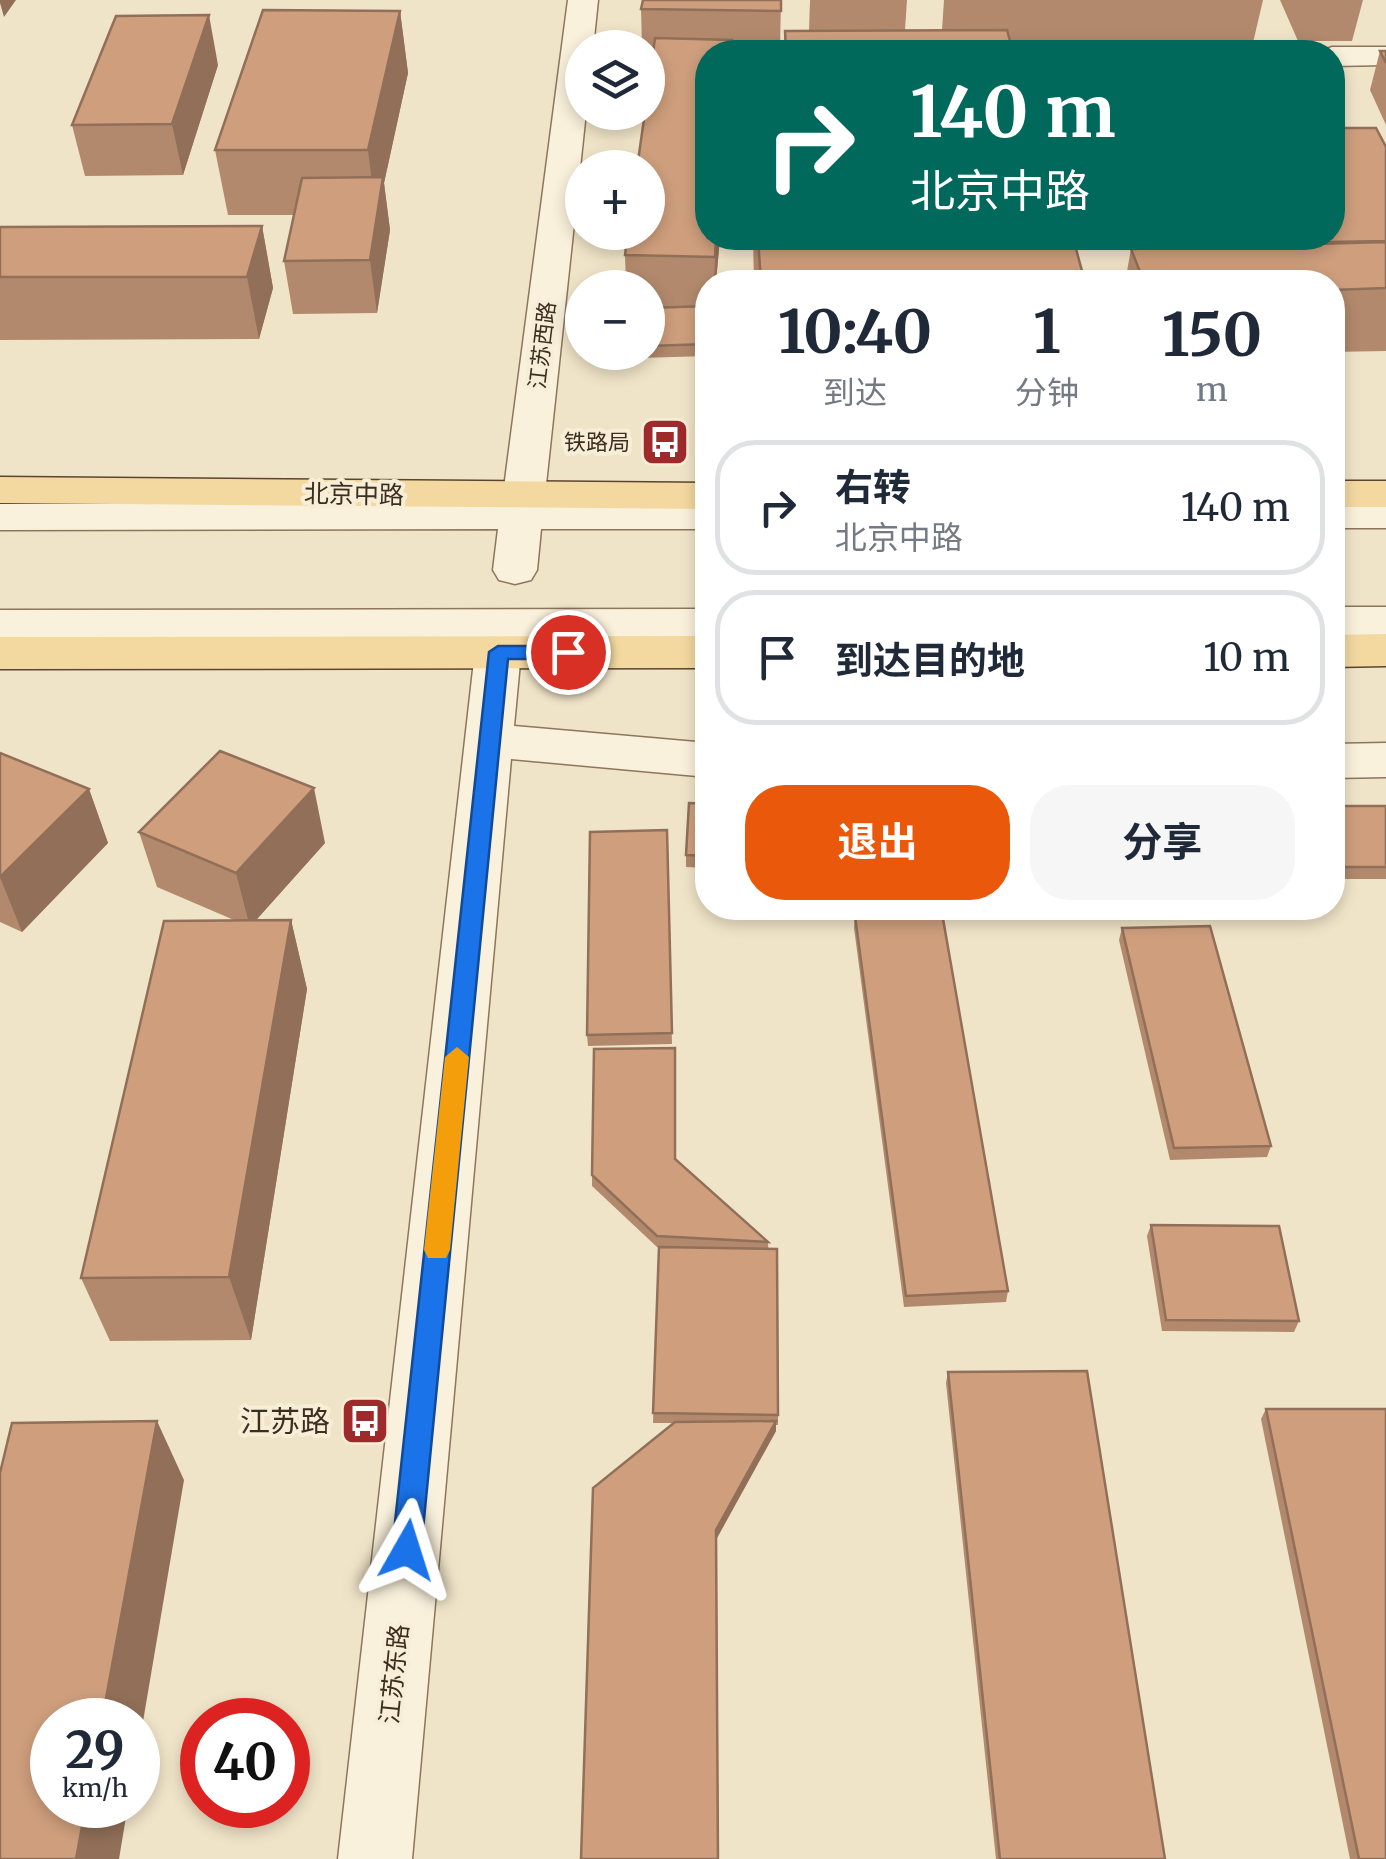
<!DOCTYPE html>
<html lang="zh">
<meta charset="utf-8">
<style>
:root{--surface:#fff;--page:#f6f6f7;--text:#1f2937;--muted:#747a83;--line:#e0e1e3;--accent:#ea580c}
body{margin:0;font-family:Merriweather,"Noto Sans SC",serif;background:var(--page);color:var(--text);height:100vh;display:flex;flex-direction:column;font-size:38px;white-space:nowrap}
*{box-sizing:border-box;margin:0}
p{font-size:32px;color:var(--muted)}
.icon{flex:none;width:55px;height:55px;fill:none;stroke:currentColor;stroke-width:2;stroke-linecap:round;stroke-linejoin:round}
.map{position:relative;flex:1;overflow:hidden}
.panel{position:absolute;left:695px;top:270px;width:650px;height:650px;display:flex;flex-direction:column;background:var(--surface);border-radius:40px;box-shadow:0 5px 15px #0003}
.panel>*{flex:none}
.top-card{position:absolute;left:695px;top:40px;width:650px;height:210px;border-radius:40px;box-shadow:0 5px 15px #0003;background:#00695c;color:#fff;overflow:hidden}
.tools{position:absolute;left:565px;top:30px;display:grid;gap:20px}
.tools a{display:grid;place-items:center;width:100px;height:100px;border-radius:50%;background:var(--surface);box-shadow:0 5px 15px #0003;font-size:50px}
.speed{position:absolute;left:30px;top:1698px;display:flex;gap:20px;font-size:50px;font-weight:700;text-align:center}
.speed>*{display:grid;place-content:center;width:130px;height:130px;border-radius:50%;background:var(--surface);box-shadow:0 5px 15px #0003;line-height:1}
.speed small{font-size:25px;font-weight:400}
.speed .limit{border:15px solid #d22;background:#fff;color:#111}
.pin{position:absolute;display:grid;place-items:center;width:85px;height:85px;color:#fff;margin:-42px;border:5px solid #fff;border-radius:50%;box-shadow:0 2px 10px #0007}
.me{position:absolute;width:110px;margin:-55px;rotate:6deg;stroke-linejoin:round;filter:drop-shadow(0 0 8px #0008)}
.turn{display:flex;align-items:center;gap:35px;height:210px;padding:0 50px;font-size:45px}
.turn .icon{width:130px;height:130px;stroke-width:2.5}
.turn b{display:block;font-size:70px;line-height:85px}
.eta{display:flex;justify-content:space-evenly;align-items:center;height:170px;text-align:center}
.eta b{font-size:60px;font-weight:700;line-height:70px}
.button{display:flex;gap:20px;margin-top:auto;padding:20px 50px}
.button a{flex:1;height:115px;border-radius:40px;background:var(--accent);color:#fff;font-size:40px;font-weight:700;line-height:115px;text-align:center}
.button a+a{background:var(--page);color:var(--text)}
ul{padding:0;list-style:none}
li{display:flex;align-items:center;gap:30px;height:135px;margin:0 20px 15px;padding:0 30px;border:5px solid var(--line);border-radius:40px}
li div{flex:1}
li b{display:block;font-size:38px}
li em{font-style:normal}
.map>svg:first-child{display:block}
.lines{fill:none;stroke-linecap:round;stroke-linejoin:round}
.minor-casing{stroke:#8d765c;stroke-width:3}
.major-casing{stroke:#5b4430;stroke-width:3}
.minor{fill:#faf1dc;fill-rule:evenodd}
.major{fill:#f3d9a0;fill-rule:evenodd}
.wall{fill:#b2896c}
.shaded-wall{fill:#916f58}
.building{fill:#cf9f7d;stroke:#916f58;stroke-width:2.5}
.route{fill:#1a73e8;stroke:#114b97;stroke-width:2.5}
.slow{fill:#f59e0b}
.labels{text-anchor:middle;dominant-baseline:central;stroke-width:8;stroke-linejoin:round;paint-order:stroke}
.far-street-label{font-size:22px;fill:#3d2e20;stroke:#f7eed8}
.far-poi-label{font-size:22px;fill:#3d2e20;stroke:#f7eed8;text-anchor:end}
.street-label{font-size:25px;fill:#3d2e20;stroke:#f7eed8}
.near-poi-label{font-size:30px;fill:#3d2e20;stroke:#f7eed8;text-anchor:end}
</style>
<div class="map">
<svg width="1386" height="1859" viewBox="0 0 1386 1859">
<rect width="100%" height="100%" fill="#f0e4c8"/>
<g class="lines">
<!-- minor casing -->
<g class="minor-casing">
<path id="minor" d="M568 0H598L593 48H582V112H586L544 503H708V529H541L537 570 531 580 515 584 499 580 493 570 498 529 0 530V504L502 503Z
M1332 47H1386V65L1332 66V52H1319Z
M1332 502H1386V528H1332Z
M1332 607H1386V637H1332Z
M708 609V639H506L514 641 521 652 514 726 708 743V777L511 759 412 1859H338L475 652 482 641 490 639 0 640V610Z
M1386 743V777L1332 778V744Z"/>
</g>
<!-- major casing -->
<g class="major-casing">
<path id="major" d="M0 477 708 483V509L0 503Z
M1332 481H1386V507H1332Z
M1386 634V666L1332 667V635Z
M708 636V668L0 669V637Z"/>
</g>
<!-- minor -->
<use href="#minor" class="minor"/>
<!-- major -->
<use href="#major" class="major"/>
</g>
<!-- wall -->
<path class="wall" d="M781 0 780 49 732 48 708 238H720L716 282H708V356L639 358V352H648V288H626L625 255 654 47H642L641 9Z
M810 0H907L905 30H942L944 0H1263L1252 47 1071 52H1068L1069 47 1011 48 1013 52H784L785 31H809Z
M1280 0H1363L1352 41H1298Z
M400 11 408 73 384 183 390 230 377 313 293 314 284 261 294 215H228L215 150Z
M1380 51H1386V125L1370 90Z
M218 65 183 175 85 176 72 125Z
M1386 147V351L1332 352V282H1125L1131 249H1134L1130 238H1332Z
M262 226 273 288 259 339 0 340V227Z
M753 238H1073L1085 282H754Z
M0 753 89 789 108 843 22 932 0 922Z
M708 804V868L686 867V855Z
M1332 806H1386V879H1332Z
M667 830 672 1044 588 1046 587 1035Z
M139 832 325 843 256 920H291L307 989 251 1340 110 1341 81 1278 234 920 157 887Z
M855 916 1008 1291 1006 1302 904 1307 854 928Z
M1122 928 1271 1146 1267 1157 1170 1160 1119 940Z
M675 1159 768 1242 778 1415V1425H776V1431L716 1539 673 1423H653L659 1248 657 1247 592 1186V1175Z
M1151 1225 1299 1321 1294 1332 1162 1331 1147 1236Z
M948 1372 1165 1859H996L946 1383Z
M1266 1409 1386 1859H1350L1261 1419Z"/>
<!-- shaded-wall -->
<path class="shaded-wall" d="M0 0H16L4 17 0 3Z
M400 11 408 73 384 183 390 230 377 313 370 260 376 215 368 150Z
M209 15 218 65 183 175 172 124Z
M262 226 273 288 259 339 247 277Z
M716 238H720L716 282H714Z
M314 788 325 843 250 927 236 873Z
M89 789 108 843 22 932 0 877Z
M291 920 307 989 251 1340 229 1277Z
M157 1421 184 1480 138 1751V1720H102Z
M776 1421V1431L716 1540V1530Z
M86 1805H128L119 1859H76Z"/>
<!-- building -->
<path class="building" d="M643 0H781V11L641 9Z
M263 10 400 11 368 150H215Z
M209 15 172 124 72 125 116 16Z
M1007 30 1013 52H786L785 31Z
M655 38 732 40 731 52H708V238H716L715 257 625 255 628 232H648V168H637L645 112H648V92Z
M1228 45 1231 52H1071L1069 46Z
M1380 51H1386V63Z
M1332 128H1376L1386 147V241L1154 245 1152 238H1332Z
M383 177 370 260 284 261 302 178Z
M262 226 247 277H0V227Z
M758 238H1073L1085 282H761Z
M1386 242V288L1332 290V282H1144L1131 249Z
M708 306V344L648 346V308Z
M220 751 314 788 236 873 139 832Z
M0 753 89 789 0 877Z
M689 803 708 804V856L686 855Z
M1332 806H1386V867H1332Z
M667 830 672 1033 587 1035 590 832Z
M942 913 1008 1291 906 1296 855 916Z
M291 920 229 1277 81 1278 164 921Z
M1210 926 1271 1146 1174 1148 1122 928Z
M675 1048V1159L768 1242 657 1236 592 1175 594 1049Z
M1151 1225 1279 1226 1299 1321 1166 1320Z
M659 1247 777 1249 778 1415 653 1413Z
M1087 1371 1165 1859H1000L948 1372Z
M1266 1409H1386V1859H1359Z
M157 1421 102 1720H52V1805H86L76 1859H0V1473L12 1423Z
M776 1421 716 1530 718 1859H581L593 1488 675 1422Z"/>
<!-- route -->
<path class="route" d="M498 646H568L578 652 568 659H508L421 1550 417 1560 407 1564 396 1560 392 1550 489 652Z"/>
<!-- slow -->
<path class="slow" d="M457 1047 469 1057 450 1250 446 1258H428L424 1250 445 1057Z"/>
<!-- icons -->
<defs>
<g id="bus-square" transform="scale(2.5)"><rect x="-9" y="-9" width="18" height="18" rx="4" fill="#9e2a2b" stroke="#f7eed8"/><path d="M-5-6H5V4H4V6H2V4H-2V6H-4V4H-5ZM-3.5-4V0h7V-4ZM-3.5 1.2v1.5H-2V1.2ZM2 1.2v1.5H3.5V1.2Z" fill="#fff"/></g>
</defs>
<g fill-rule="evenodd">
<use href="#bus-square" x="665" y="442"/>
<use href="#bus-square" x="365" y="1421"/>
</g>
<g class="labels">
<!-- far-street labels -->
<g class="far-street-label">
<text transform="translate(542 345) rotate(-83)">江苏西路</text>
</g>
<!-- far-poi labels -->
<g class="far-poi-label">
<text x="630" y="442">铁路局</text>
</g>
<!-- street labels -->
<g class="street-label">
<text transform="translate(354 494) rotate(1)">北京中路</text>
<text transform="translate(394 1674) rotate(-84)">江苏东路</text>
</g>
<!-- near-poi labels -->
<g class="near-poi-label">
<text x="330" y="1421">江苏路</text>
</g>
</g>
</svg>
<div class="tools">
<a><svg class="icon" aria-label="layers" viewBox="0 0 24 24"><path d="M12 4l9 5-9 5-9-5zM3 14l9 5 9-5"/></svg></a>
<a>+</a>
<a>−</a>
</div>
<div class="speed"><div>29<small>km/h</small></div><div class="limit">40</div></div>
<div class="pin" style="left:568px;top:652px;background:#d93025"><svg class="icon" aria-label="arrive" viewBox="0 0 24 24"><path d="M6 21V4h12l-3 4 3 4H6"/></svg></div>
<svg class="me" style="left:407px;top:1550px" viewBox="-20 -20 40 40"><path d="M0-17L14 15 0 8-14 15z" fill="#1a73e8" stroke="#fff" stroke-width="4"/></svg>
<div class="top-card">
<div class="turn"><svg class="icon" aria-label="right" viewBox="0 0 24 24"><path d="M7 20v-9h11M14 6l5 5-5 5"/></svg><div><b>140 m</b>北京中路</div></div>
</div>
<section class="panel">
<div class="eta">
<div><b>10:40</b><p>到达</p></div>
<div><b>1</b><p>分钟</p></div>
<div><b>150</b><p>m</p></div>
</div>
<ul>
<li><svg class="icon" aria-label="right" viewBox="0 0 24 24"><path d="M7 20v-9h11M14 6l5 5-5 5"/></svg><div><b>右转</b><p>北京中路</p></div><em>140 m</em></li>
<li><svg class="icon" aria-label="arrive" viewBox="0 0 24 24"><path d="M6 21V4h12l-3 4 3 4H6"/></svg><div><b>到达目的地</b></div><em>10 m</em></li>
</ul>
<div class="button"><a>退出</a><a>分享</a></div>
</section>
</div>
